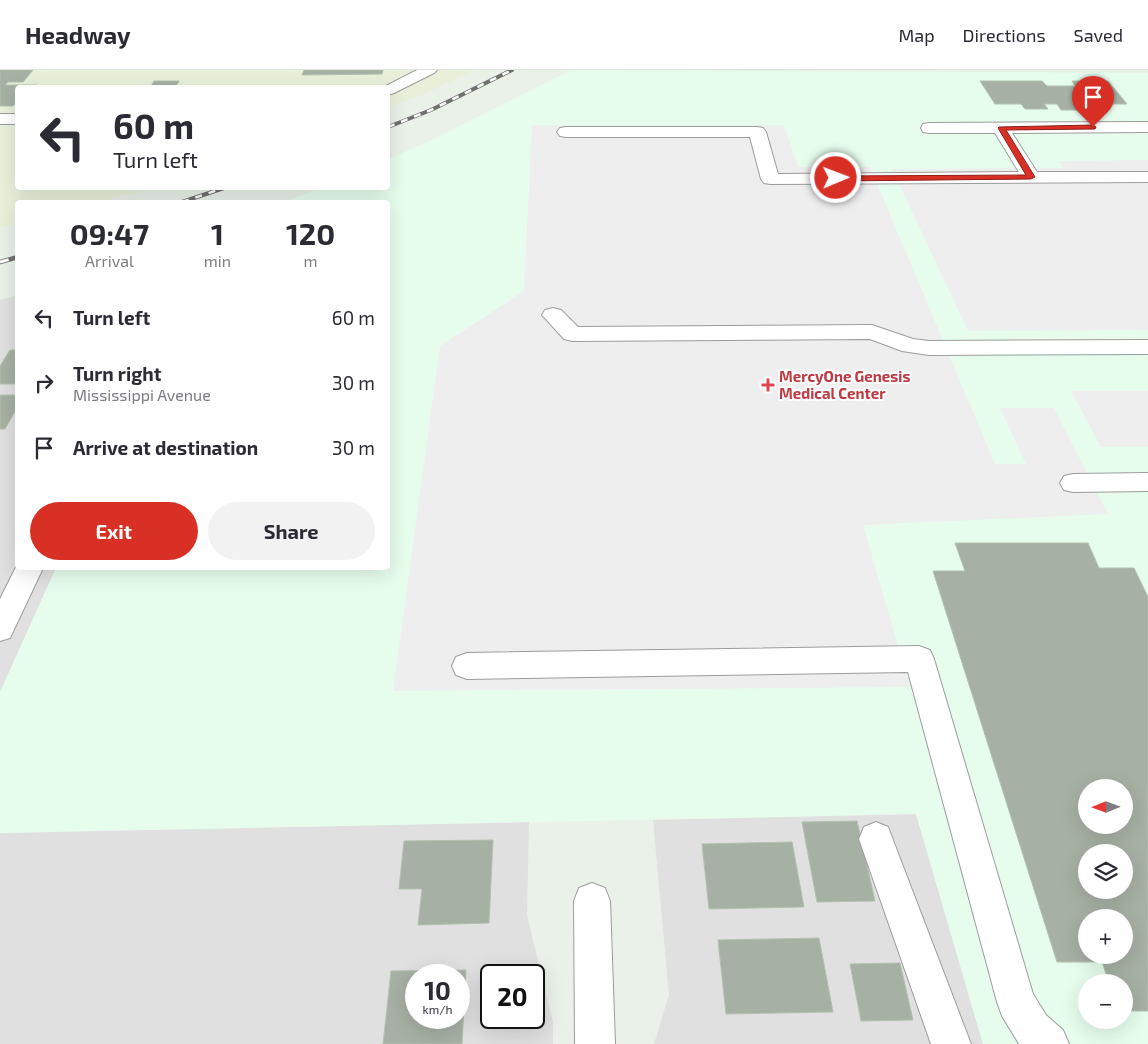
<!DOCTYPE html>
<meta charset="utf-8">
<style>
:root{--surface:#fff;--page:#f2f2f3;--text:#2b2b33;--muted:#7c7c81;--line:#e1e1e2;--accent:#d93025}
body{margin:0;font-family:"Exo 2",sans-serif;background:var(--page);color:var(--text);height:100vh;display:flex;flex-direction:column;font-size:19px;white-space:nowrap}
*{box-sizing:border-box;margin:0}
p{font-size:16px;color:var(--muted)}
.icon{flex:none;width:28px;height:28px;fill:none;stroke:currentColor;stroke-width:2;stroke-linecap:round;stroke-linejoin:round}
.map{position:relative;flex:1;overflow:hidden}
.details{position:absolute;left:15px;top:130px;width:375px;height:370px;display:flex;flex-direction:column;background:var(--surface);border-radius:5px;box-shadow:0 5px 20px #0002}
.details>*{flex:none}
.banner{position:absolute;left:15px;top:15px;width:375px;height:105px;border-radius:5px;box-shadow:0 5px 20px #0002;background:#fff;color:var(--text);overflow:hidden}
.needle{width:32px;rotate:269deg}
.fabs{position:absolute;left:1078px;top:709px;display:grid;gap:10px}
.fabs a{display:grid;place-items:center;width:55px;height:55px;border-radius:50%;background:var(--surface);box-shadow:0 5px 20px #0002;font-size:25px}
.speed{position:absolute;left:405px;top:894px;display:flex;gap:10px;font-size:25px;font-weight:700;text-align:center}
.speed>*{display:grid;place-content:center;width:65px;height:65px;border-radius:50%;background:var(--surface);box-shadow:0 5px 20px #0002;line-height:1}
.speed small{font-size:12px;font-weight:400}
.speed .limit{border:2px solid #111;border-radius:8px;background:#fff;color:#111}
.pin{position:absolute;display:grid;place-items:center;width:42px;height:42px;color:#fff;margin:-51px -21px;border-radius:50% 50% 50% 0;rotate:-45deg;box-shadow:0 0 5px #0007}
.pin .icon{rotate:45deg}
.me{position:absolute;width:55px;margin:-28px;rotate:89deg;stroke-linejoin:round;filter:drop-shadow(0 0 4px #0008)}
.turn{display:flex;align-items:center;gap:18px;height:105px;padding:0 15px;font-size:22px}
.turn .icon{width:65px;height:65px;stroke-width:2.5}
.turn b{display:block;font-size:35px;line-height:42px}
.eta{display:flex;justify-content:space-evenly;align-items:center;height:85px;text-align:center}
.eta b{font-size:30px;font-weight:700;line-height:35px}
.primary-button{display:flex;gap:10px;margin-top:auto;padding:10px 15px}
.primary-button a{flex:1;height:58px;border-radius:30px;background:var(--accent);color:#fff;font-size:20px;font-weight:700;line-height:58px;text-align:center}
.primary-button a+a{background:var(--page);color:var(--text)}
ul{padding:0;list-style:none}
li{display:flex;align-items:center;gap:15px;height:65px;padding:0 15px}
li div{flex:1}
li b{display:block;font-size:19px}
li em{font-style:normal}
header{display:flex;align-items:center;gap:30px;box-sizing:border-box;height:70px;padding:0 25px;background:var(--surface);border-bottom:1px solid var(--line)}
header strong{font-size:24px}
nav{display:flex;gap:28px;margin-inline-start:auto;font-size:18px}
.map>svg:first-child{display:block}
.residential{fill:#dfe0df;fill-rule:evenodd}
.commercial{fill:#e8f0da}
.education{fill:#e6fdee;fill-rule:evenodd}
.parking{fill:#eee}
.building{fill:#a7b0a5;stroke:#b1c2ac;fill-rule:evenodd}
.lines{fill:none;stroke-linecap:round;stroke-linejoin:round}
.minor-casing{stroke:#9c9c9c;stroke-width:2}
.minor{fill:#fff;fill-rule:evenodd}
.rail-far1-casing{stroke:#707070;stroke-width:4}
.rail-casing{stroke:#707070;stroke-width:4.5}
.rail-far1{stroke:#fff;stroke-width:2.5;stroke-dasharray:7;stroke-linecap:butt}
.rail{stroke:#fff;stroke-width:3;stroke-dasharray:9;stroke-linecap:butt}
.route{fill:#d93025;stroke:#8d1f18}
.health-dot{fill:#e0444e;stroke:#fff;stroke-width:2}
.labels{text-anchor:middle;dominant-baseline:central;stroke-width:4;stroke-linejoin:round;paint-order:stroke}
.health-label{font-size:15px;font-weight:bold;fill:#be3a42;stroke:#fff;text-anchor:start}
</style>
<header>
<strong>Headway</strong>
<nav><a>Map</a><a>Directions</a><a>Saved</a></nav>
</header>
<div class="map">
<svg width="1148" height="974" viewBox="0 0 1148 974">
<rect width="100%" height="100%" fill="#e9f1e9"/>
<!-- residential -->
<path class="residential" d="M17 225 18 498H56L0 622V230Z
M916 744 983 974H654L669 925 653 750Z
M529 752 527 845 553 952V974H0V763ZM416 905H459V948H416ZM491 905H534V948H491Z"/>
<!-- commercial -->
<path class="commercial" d="M0 0H474L425 24 388 37V18H18V118H154L97 132H18L17 153 0 158Z"/>
<!-- education -->
<path class="education" d="M571 0 1148 3V974H983L916 744 0 763V622L56 498H388V132H285L320 118H388V89L430 71ZM1086 718H1124V755H1086ZM1086 782H1124V820H1086ZM1086 848H1124V885H1086ZM1086 912H1124V950H1086Z"/>
<!-- parking -->
<path class="parking" d="M532 55H784L798 97H870L995 394H1026L1000 338H1054L1108 444 863 455 910 617 393 621 440 276 524 221Z
M1148 90V260L968 261 892 99 1063 98 1059 91Z
M1071 321H1148V377H1101Z"/>
<!-- building -->
<path class="building" d="M0 0H33L23 12H8L5 15H37L35 18H18V30L13 36H0Z
M304 0H383L382 4 302 5Z
M154 11H179L175 18H150Z
M980 11H1042L1047 16H1075L1072 11H1108L1127 34H1096L1104 44 1089 45 1085 40H1061L1057 34H1044L1048 39H1025L1021 34H995Z
M10 280H18V314H0V296Z
M0 325H18V336L5 359H0Z
M955 473H1088L1099 498H1134L1148 527V941H1124V912H1109L1102 892H1057L933 501H965ZM1086 718H1124V755H1086ZM1086 782H1124V820H1086ZM1086 848H1124V885H1086Z
M857 751 875 831 817 832 802 752Z
M493 770 489 853 418 855 422 819H399L404 771Z
M792 772 804 837 709 839 702 774Z
M819 868 833 942 726 944 718 870Z
M900 893 913 950 861 951 850 894Z
M466 900 462 974H383L391 901ZM416 905H459V948H416Z"/>
<g class="lines">
<!-- minor casing -->
<g class="minor-casing">
<path id="minor" d="M417 0H437L434 3 394 23 388 25V18H382Z
M0 44H18V54H0Z
M1148 52V62L1012 63 1037 102H1148V112L770 114 764 113 761 109 750 67H566L560 66 557 62 560 58 566 57H757L763 58 766 62 778 104 1019 102 995 63H929L923 62 921 58 923 54 929 53Z
M553 238 561 240 578 257 872 255 913 269 929 271 1148 270V284L929 285 902 281 870 269 572 271 564 269 542 245 545 240Z
M1148 403V421L1073 422 1064 420 1060 413 1064 406 1073 404Z
M18 493V498H43L10 568 0 571V529Z
M919 576 930 580 934 589 1033 924 1046 945 1063 960 1069 974H1019L1002 946 997 932 908 602 467 609 456 605 452 596 456 587 467 583Z
M876 752 888 757 971 974H931L859 769 864 757Z
M592 813 605 818 610 831 615 974H575L574 831 579 818Z"/>
</g>
<!-- minor -->
<use href="#minor" class="minor"/>
<!-- rail-far1 casing -->
<g class="rail-far1-casing">
<path id="rail-far1" d="M388 57 431 40 512 0
M182 132 224 118"/>
</g>
<!-- rail casing -->
<g class="rail-casing">
<path id="rail" d="M0 192 18 187"/>
</g>
<!-- rail-far1 -->
<use href="#rail-far1" class="rail-far1"/>
<!-- rail -->
<use href="#rail" class="rail"/>
</g>
<!-- route -->
<path class="route" d="M1093 55 1096 57 1095 59 1006 60 1035 107 1031 109 836 111 833 108 836 106 1026 105 998 58 999 57Z"/>
<!-- markers -->
<path class="health-dot" d="M765.5 307.5h5v5h5v5h-5v5h-5v-5h-5v-5h5z"/>
<g class="labels">
<!-- health labels -->
<g class="health-label">
<text x="779" y="306">MercyOne Genesis<tspan x="779" dy="17">Medical Center</tspan></text>
</g>
</g>
</svg>
<div class="fabs">
<a><svg class="needle" viewBox="-14 -14 28 28"><path d="M0-13l5 13h-10z" fill="#e53935"/><path d="M0 13l5-13h-10z" fill="#7c7c81"/></svg></a>
<a><svg class="icon" aria-label="layers" viewBox="0 0 24 24"><path d="M12 4l9 5-9 5-9-5zM3 14l9 5 9-5"/></svg></a>
<a>+</a>
<a>−</a>
</div>
<div class="speed"><div>10<small>km/h</small></div><div class="limit">20</div></div>
<div class="pin" style="left:1093px;top:57px;background:#d93025"><svg class="icon" aria-label="arrive" viewBox="0 0 24 24"><path d="M6 21V4h12l-3 4 3 4H6"/></svg></div>
<svg class="me" style="left:836px;top:108px" viewBox="-20 -20 40 40"><circle r="17" fill="#d93025" stroke="#fff" stroke-width="3"/><path d="M0-11L8 9 0 5-8 9z" fill="#fff"/></svg>
<div class="banner">
<div class="turn"><svg class="icon" aria-label="left" viewBox="0 0 24 24"><path d="M17 20v-9H6M10 6l-5 5 5 5"/></svg><div><b>60 m</b>Turn left</div></div>
</div>
<section class="details">
<div class="eta">
<div><b>09:47</b><p>Arrival</p></div>
<div><b>1</b><p>min</p></div>
<div><b>120</b><p>m</p></div>
</div>
<ul>
<li><svg class="icon" aria-label="left" viewBox="0 0 24 24"><path d="M17 20v-9H6M10 6l-5 5 5 5"/></svg><div><b>Turn left</b></div><em>60 m</em></li>
<li><svg class="icon" aria-label="right" viewBox="0 0 24 24"><path d="M7 20v-9h11M14 6l5 5-5 5"/></svg><div><b>Turn right</b><p>Mississippi Avenue</p></div><em>30 m</em></li>
<li><svg class="icon" aria-label="arrive" viewBox="0 0 24 24"><path d="M6 21V4h12l-3 4 3 4H6"/></svg><div><b>Arrive at destination</b></div><em>30 m</em></li>
</ul>
<div class="primary-button"><a>Exit</a><a>Share</a></div>
</section>
</div>
